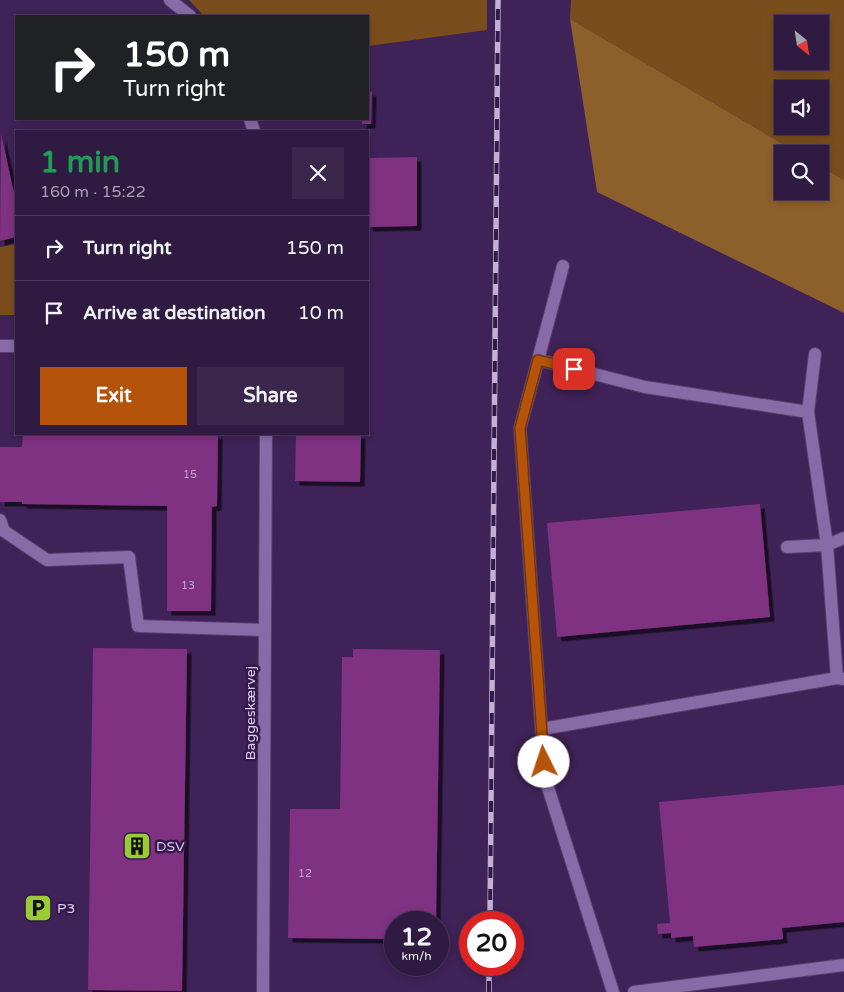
<!DOCTYPE html>
<meta charset="utf-8">
<style>
:root{--surface:#2f1a41;--page:#3b274c;--text:#f1f3f6;--muted:#a7a1b1;--line:#4a385a;--accent:#b45309}
body{margin:0;font-family:"Varela Round",sans-serif;background:var(--page);color:var(--text);height:100vh;display:flex;flex-direction:column;font-size:19px;white-space:nowrap}
*{box-sizing:border-box;margin:0}
p{font-size:16px;color:var(--muted)}
.icon{flex:none;width:28px;height:28px;fill:none;stroke:currentColor;stroke-width:2;stroke-linecap:round;stroke-linejoin:round}
.map{position:relative;flex:1;overflow:hidden}
.sheet{position:absolute;left:15px;top:130px;width:354px;height:305px;display:flex;flex-direction:column;background:var(--surface);border-radius:0px;box-shadow:0 2px 8px #0003,0 0 0 1px var(--line)}
.sheet>*{flex:none}
.top-card{position:absolute;left:15px;top:15px;width:354px;height:105px;border-radius:0px;box-shadow:0 2px 8px #0003,0 0 0 1px var(--line);background:#202124;color:#fff;overflow:hidden}
.needle{width:32px;rotate:150deg}
.tools{position:absolute;left:774px;top:15px;display:grid;gap:10px}
.tools a{display:grid;place-items:center;width:55px;height:55px;border-radius:0px;background:var(--surface);box-shadow:0 2px 8px #0003,0 0 0 1px var(--line);font-size:25px}
.speed{position:absolute;left:384px;top:911px;display:flex;gap:10px;font-size:25px;font-weight:700;text-align:center}
.speed>*{display:grid;place-content:center;width:65px;height:65px;border-radius:50%;background:var(--surface);box-shadow:0 2px 8px #0003,0 0 0 1px var(--line);line-height:1}
.speed small{font-size:12px;font-weight:400}
.speed .limit{border:8px solid #d22;background:#fff;color:#111}
.pin{position:absolute;display:grid;place-items:center;width:42px;height:42px;color:#fff;margin:-21px;border-radius:10px;box-shadow:0 2px 8px #0006}
.me{position:absolute;width:55px;margin:-28px;rotate:356deg;stroke-linejoin:round;filter:drop-shadow(0 0 4px #0008)}
.turn{display:flex;align-items:center;gap:18px;height:105px;padding:0 25px;font-size:22px}
.turn .icon{width:65px;height:65px;stroke-width:2.5}
.turn b{display:block;font-size:35px;line-height:42px}
.round{display:grid;place-items:center;flex:none;width:52px;height:52px;border-radius:0px;background:var(--page)}
.headline{display:flex;align-items:center;justify-content:space-between;height:85px;padding:0 25px}
h1{font-size:30px;font-weight:800;line-height:38px;color:#1e9e55}
.cta{display:flex;gap:10px;margin-top:auto;padding:10px 25px}
.cta a{flex:1;height:58px;border-radius:0px;background:var(--accent);color:#fff;font-size:20px;font-weight:800;line-height:58px;text-align:center}
.cta a+a{background:var(--page);color:var(--text)}
ul{padding:0;list-style:none}
li{display:flex;align-items:center;gap:15px;height:65px;padding:0 25px;border-top:1px solid var(--line)}
li div{flex:1}
li b{display:block;font-size:19px}
li em{font-style:normal}
.map>svg:first-child{display:block}
.green{fill:#794e1c;fill-rule:evenodd}
.forest{fill:#8d5f2b}
.building{fill:#7f3082;filter:url(#shadow)}
.lines{fill:none;stroke-linecap:round;stroke-linejoin:round}
.minor-casing{stroke:#583e6d;stroke-width:14}
.minor{stroke:#886ba6;stroke-width:12}
.rail-casing{stroke:#c2b1d5;stroke-width:5.5}
.rail{stroke:#34184c;stroke-width:4;stroke-dasharray:11;stroke-linecap:butt}
.route-casing{stroke:#753606;stroke-width:12}
.route{stroke:#b45309;stroke-width:9}
.labels{text-anchor:middle;dominant-baseline:central;stroke-width:5;stroke-linejoin:round;paint-order:stroke}
.number-label{font-size:11px;fill:#c4a5d2}
.street-label{font-size:14px;fill:#dbccec;stroke:#34184c}
.poi-label{font-size:14px;fill:#dbccec;stroke:#34184c;text-anchor:start}
</style>
<div class="map">
<svg width="844" height="992" viewBox="0 0 844 992">
<defs>
<filter id="shadow"><feDropShadow dx="4.5" dy="4.5" stdDeviation="0" flood-color="#0009"/></filter>
</defs>
<rect width="100%" height="100%" fill="#3f2257"/>
<!-- green -->
<path class="green" d="M189 0H487V30L368 46V16H204Z
M571 0H844V180L820 166V154H800L570 19ZM782 24H820V61H782ZM782 89H820V126H782Z
M16 244V315H0V247Z"/>
<!-- forest -->
<path class="forest" d="M570 19 800 154H782V191H820V166L844 180V313L597 192Z"/>
<!-- building -->
<path class="building" d="M368 91 372 92 371 124H362V119H368Z
M1 134 16 202V237L0 241Z
M417 157V226L368 227V158Z
M23 434H218L217 506 212 507 211 611H167V506L22 504V502H0V447H22Z
M296 434H361L360 482 295 481Z
M760 504 770 617 557 637 547 523Z
M93 648 187 649 182 991 88 990Z
M353 649 440 650 436 922H395V939L288 938 290 809H340L342 657H353Z
M844 785V922L782 928 783 939 694 947 693 936 671 938V933L658 934 657 924 670 923 659 802Z"/>
<g class="lines">
<!-- minor casing -->
<g class="minor-casing">
<path id="minor" d="M170 0 190 16
M250 119 254 131
M563 266 520 428 545 778 613 992
M0 346H16
M815 354 808 412 827 545 837 678
M539 360 645 387 808 412
M0 520 4 531 47 560 129 557 138 626 265 630
M787 547 827 545 844 538
M542 729 837 678 844 679
M263 992 266 434
M634 992 844 965"/>
</g>
<!-- minor -->
<use href="#minor" class="minor"/>
<!-- rail casing -->
<g class="rail-casing">
<path id="rail" d="M490 922 498 0
M489 992V965"/>
</g>
<!-- rail -->
<use href="#rail" class="rail"/>
</g>
<g class="lines">
<!-- route casing -->
<g class="route-casing">
<path id="route" d="M544 762 520 428 538 360 574 369"/>
</g>
<!-- route -->
<use href="#route" class="route"/>
</g>
<!-- icons -->
<defs>
<g id="building-square" transform="scale(1.4375)"><rect x="-9" y="-9" width="18" height="18" rx="4" fill="#9acb35" stroke="#34184c"/><path d="M-4-6H4V6H1V3H-1V6H-4ZM-2.5-4.3h1.7v1.8h-1.7ZM.8-4.3h1.7v1.8H.8ZM-2.5-1h1.7V.8h-1.7ZM.8-1h1.7V.8H.8Z" fill="#111"/></g>
<g id="parking-square" transform="scale(1.4375)"><rect x="-9" y="-9" width="18" height="18" rx="4" fill="#9acb35" stroke="#34184c"/><path d="M-3.5-5.5H1a3.5 3.5 0 0 1 0 7H-1V5.5H-3.5ZM-1-3.4V-.6H.8a1.4 1.4 0 0 0 0-2.8Z" fill="#111"/></g>
</defs>
<g fill-rule="evenodd">
<use href="#building-square" x="137" y="846"/>
<use href="#parking-square" x="38" y="908"/>
</g>
<g class="labels">
<!-- number labels -->
<g class="number-label">
<text x="190" y="474">15</text>
<text x="188" y="585">13</text>
<text x="305" y="873">12</text>
</g>
<!-- street labels -->
<g class="street-label">
<text transform="translate(250 713) rotate(-90)">Baggeskærvej</text>
</g>
<!-- poi labels -->
<g class="poi-label">
<text x="156" y="846">DSV</text>
<text x="57" y="908">P3</text>
</g>
</g>
</svg>
<div class="tools">
<a><svg class="needle" viewBox="-14 -14 28 28"><path d="M0-13l5 13h-10z" fill="#e53935"/><path d="M0 13l5-13h-10z" fill="#a7a1b1"/></svg></a>
<a><svg class="icon" aria-label="sound" viewBox="0 0 24 24"><path d="M4 9h4l5-4v14l-5-4H4zM17 9q2 3 0 6"/></svg></a>
<a><svg class="icon" aria-label="search" viewBox="0 0 24 24"><circle cx="10" cy="10" r="6"/><path d="M15 15l6 6"/></svg></a>
</div>
<div class="speed"><div>12<small>km/h</small></div><div class="limit">20</div></div>
<div class="pin" style="left:574px;top:369px;background:#d93025"><svg class="icon" aria-label="arrive" viewBox="0 0 24 24"><path d="M6 21V4h12l-3 4 3 4H6"/></svg></div>
<svg class="me" style="left:544px;top:762px" viewBox="-20 -20 40 40"><circle r="19" fill="#fff"/><path d="M0-13L10 11 0 6-10 11z" fill="#b45309"/></svg>
<div class="top-card">
<div class="turn"><svg class="icon" aria-label="right" viewBox="0 0 24 24"><path d="M7 20v-9h11M14 6l5 5-5 5"/></svg><div><b>150 m</b>Turn right</div></div>
</div>
<section class="sheet">
<div class="headline"><div><h1>1 min</h1><p>160 m · 15:22</p></div><a class="round"><svg class="icon" aria-label="close" viewBox="0 0 24 24"><path d="M6 6l12 12M18 6L6 18"/></svg></a></div>
<ul>
<li><svg class="icon" aria-label="right" viewBox="0 0 24 24"><path d="M7 20v-9h11M14 6l5 5-5 5"/></svg><div><b>Turn right</b></div><em>150 m</em></li>
<li><svg class="icon" aria-label="arrive" viewBox="0 0 24 24"><path d="M6 21V4h12l-3 4 3 4H6"/></svg><div><b>Arrive at destination</b></div><em>10 m</em></li>
</ul>
<div class="cta"><a>Exit</a><a>Share</a></div>
</section>
</div>
